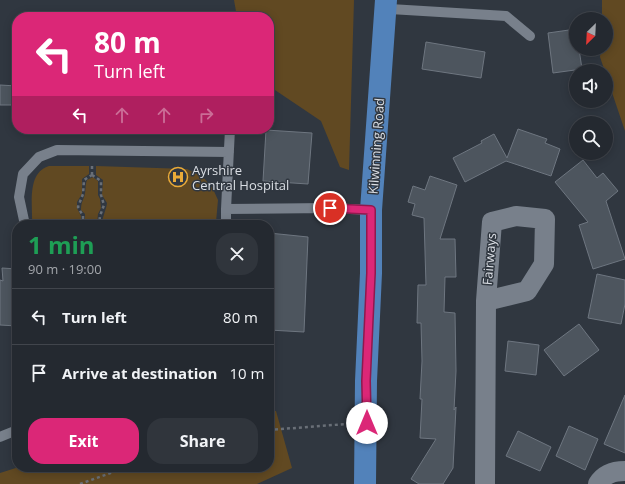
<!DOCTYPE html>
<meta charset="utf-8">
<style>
:root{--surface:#242930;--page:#30353c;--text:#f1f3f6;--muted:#a3a6ab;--line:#41454c;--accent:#db2777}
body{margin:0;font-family:"Open Sans",sans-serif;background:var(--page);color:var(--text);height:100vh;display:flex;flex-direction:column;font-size:15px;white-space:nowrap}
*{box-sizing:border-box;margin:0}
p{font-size:13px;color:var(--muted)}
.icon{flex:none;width:22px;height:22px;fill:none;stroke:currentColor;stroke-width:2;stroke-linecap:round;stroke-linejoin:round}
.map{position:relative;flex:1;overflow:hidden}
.sheet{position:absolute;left:12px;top:220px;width:262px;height:252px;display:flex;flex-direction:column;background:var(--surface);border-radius:16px;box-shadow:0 2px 10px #0003,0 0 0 1px var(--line)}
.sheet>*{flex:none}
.hud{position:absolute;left:12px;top:12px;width:262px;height:122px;border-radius:16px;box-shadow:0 2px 10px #0003,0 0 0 1px var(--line);background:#db2777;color:#fff;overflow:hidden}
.needle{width:26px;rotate:204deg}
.fabs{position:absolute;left:569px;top:12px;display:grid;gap:8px}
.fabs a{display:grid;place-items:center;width:44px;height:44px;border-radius:50%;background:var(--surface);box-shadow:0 2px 10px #0003,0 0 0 1px var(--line);font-size:20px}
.pin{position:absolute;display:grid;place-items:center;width:34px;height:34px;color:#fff;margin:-17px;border:2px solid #fff;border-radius:50%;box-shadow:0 1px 4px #0007}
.me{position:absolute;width:44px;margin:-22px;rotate:0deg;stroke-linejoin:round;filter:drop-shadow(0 0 3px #0008)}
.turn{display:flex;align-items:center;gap:14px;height:84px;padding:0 16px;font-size:18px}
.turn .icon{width:52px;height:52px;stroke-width:2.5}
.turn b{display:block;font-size:28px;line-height:34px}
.lanes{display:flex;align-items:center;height:38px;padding:0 16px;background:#0003;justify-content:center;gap:20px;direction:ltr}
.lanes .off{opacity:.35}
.round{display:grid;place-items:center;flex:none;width:42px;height:42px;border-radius:16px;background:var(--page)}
.summary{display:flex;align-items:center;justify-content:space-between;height:68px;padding:0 16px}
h1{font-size:24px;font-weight:700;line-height:30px;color:#1e9e55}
.action{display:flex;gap:8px;margin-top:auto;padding:8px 16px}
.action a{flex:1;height:46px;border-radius:16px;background:var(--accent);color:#fff;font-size:16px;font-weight:700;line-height:46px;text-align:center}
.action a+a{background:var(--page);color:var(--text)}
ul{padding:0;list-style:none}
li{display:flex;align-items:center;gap:12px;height:56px;padding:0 16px;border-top:1px solid var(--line)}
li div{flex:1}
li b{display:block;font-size:15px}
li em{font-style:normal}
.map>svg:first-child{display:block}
.green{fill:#614922}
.building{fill:#4d555e;stroke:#6e7680}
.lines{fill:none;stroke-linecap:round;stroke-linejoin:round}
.path{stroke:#696f77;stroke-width:2.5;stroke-dasharray:3 3;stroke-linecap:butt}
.service{stroke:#78808b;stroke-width:10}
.minor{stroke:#78808b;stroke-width:20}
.primary{stroke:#5282ba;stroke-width:22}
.route-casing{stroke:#8e194d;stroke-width:10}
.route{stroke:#db2777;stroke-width:7}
.labels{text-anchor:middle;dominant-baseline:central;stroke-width:3;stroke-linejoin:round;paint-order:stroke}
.street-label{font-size:13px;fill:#dadee4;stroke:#303740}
.poi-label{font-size:13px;fill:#dadee4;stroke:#303740;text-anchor:start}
</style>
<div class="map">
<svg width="625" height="484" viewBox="0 0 625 484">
<rect width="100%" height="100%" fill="#303740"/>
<!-- green -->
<path class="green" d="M234 0H354L349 170 340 167 321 121 269 86V17H237Z
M602 0H625V131L600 57 601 49H606V19H602Z
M49 166H89V174L82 179V194L77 202V208L81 216V225H32C33 206 26 173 49 166Z
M96 166 187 169 203 177 213 189 218 200 216 222 214 225H102C102 217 106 211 107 203L102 195 103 180 96 175Z
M93 177 98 181V195L100 199 101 208 98 214 97 225H85V214L81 210C81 201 84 200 85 193 86 189 85 185 87 180Z
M269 411H276L292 468 257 484H0V473L19 467H269Z"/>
<!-- building -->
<path class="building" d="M576 29V49H579L582 69 553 73 548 33Z
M426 42 485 52 481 78 422 69Z
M0 85 17 86V105H0Z
M518 129 547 139 545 143 560 149 551 176 506 161 465 182 453 158 482 143 481 141 494 134 507 158Z
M266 130 312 133 308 184 263 181Z
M583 160 597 178 603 173 618 191 606 201 625 259 593 269 579 225 588 222 555 182Z
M430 176 457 185 440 239H455L456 277H445L444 312 455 313 456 371 454 410 456 407 453 468 443 484H419L411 479 436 439 420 438 422 399H420L422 361 421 323H417L418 285H426L424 218 412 215 415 204 408 202 413 186 425 190Z
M269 233 308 237 304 332 269 330Z
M2 268 17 269V326L0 325V280L3 281Z
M597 274 625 280V304L621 324 588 318Z
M579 324 599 350 564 376 544 350Z
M508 341 539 345 536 375 505 371Z
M625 395V453L604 444Z
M569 426 598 439 585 470 556 456Z
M518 431 551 447 540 471 506 456Z"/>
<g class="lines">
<!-- path -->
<path class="path" d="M92 175 101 181V195L104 205 100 216 99 225
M92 175V163
M83 225V216L78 207 83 194 84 180 92 175
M269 430 346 424
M80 484 127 467"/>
<!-- service -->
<path class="service" d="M386 10 390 9 506 16 530 36
M226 209 230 129
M25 225 19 197 23 174 39 157 57 150 229 152
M226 225V209L329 208 371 210
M0 437 17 430"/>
<!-- minor -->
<path class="minor" d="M485 484 486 301 492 222 516 216 545 219 544 264 527 291 486 301
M598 484C604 474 613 471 625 471"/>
<!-- primary -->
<path class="primary" d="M365 484 366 381 371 273V210L386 0"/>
</g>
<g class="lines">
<!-- route casing -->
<g class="route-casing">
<path id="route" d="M330 208 371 210V273L366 381 367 423"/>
</g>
<!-- route -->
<use href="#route" class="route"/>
</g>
<!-- icons -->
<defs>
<g id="hospital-ring" transform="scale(1)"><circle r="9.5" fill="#303740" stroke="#e9aa38" stroke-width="1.5"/><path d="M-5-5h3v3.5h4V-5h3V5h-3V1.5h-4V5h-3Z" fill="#e9aa38"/></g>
</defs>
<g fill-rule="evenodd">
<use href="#hospital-ring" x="178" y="177"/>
</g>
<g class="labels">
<!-- street labels -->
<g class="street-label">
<text transform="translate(376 146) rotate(-86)">Kilwinning Road</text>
<text transform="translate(489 259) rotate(-85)">Fairways</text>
</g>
<!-- poi labels -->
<g class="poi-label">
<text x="192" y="170">Ayrshire<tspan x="192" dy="15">Central Hospital</tspan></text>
</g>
</g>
</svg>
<div class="fabs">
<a><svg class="needle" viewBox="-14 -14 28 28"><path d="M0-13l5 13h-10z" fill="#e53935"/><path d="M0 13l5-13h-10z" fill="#a3a6ab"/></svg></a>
<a><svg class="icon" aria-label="sound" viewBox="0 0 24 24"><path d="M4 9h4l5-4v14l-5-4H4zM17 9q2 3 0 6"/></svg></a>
<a><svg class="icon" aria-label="search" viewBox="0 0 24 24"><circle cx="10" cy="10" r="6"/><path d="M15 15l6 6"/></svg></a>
</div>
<div class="pin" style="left:330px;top:208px;background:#d93025"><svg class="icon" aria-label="arrive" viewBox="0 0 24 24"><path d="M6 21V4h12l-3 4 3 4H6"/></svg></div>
<svg class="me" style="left:367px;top:423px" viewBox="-20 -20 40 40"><circle r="19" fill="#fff"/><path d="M0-13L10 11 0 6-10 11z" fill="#db2777"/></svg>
<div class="hud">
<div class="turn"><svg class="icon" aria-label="left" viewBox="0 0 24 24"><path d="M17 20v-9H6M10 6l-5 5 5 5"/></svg><div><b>80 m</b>Turn left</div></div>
<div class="lanes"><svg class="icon" aria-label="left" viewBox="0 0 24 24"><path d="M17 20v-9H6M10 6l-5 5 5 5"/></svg><svg class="icon off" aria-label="ahead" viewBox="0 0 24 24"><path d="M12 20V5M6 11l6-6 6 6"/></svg><svg class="icon off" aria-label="ahead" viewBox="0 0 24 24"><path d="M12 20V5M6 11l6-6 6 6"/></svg><svg class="icon off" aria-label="right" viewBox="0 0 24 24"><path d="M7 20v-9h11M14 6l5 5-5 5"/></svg></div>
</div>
<section class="sheet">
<div class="summary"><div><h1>1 min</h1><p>90 m · 19:00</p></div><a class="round"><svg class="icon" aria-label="close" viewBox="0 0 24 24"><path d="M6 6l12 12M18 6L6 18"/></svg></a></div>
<ul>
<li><svg class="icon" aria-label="left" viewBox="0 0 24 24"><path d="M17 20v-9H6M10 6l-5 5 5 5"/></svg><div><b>Turn left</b></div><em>80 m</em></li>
<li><svg class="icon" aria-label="arrive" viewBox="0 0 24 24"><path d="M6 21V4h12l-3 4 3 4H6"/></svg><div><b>Arrive at destination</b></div><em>10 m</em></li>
</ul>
<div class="action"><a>Exit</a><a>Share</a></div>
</section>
</div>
